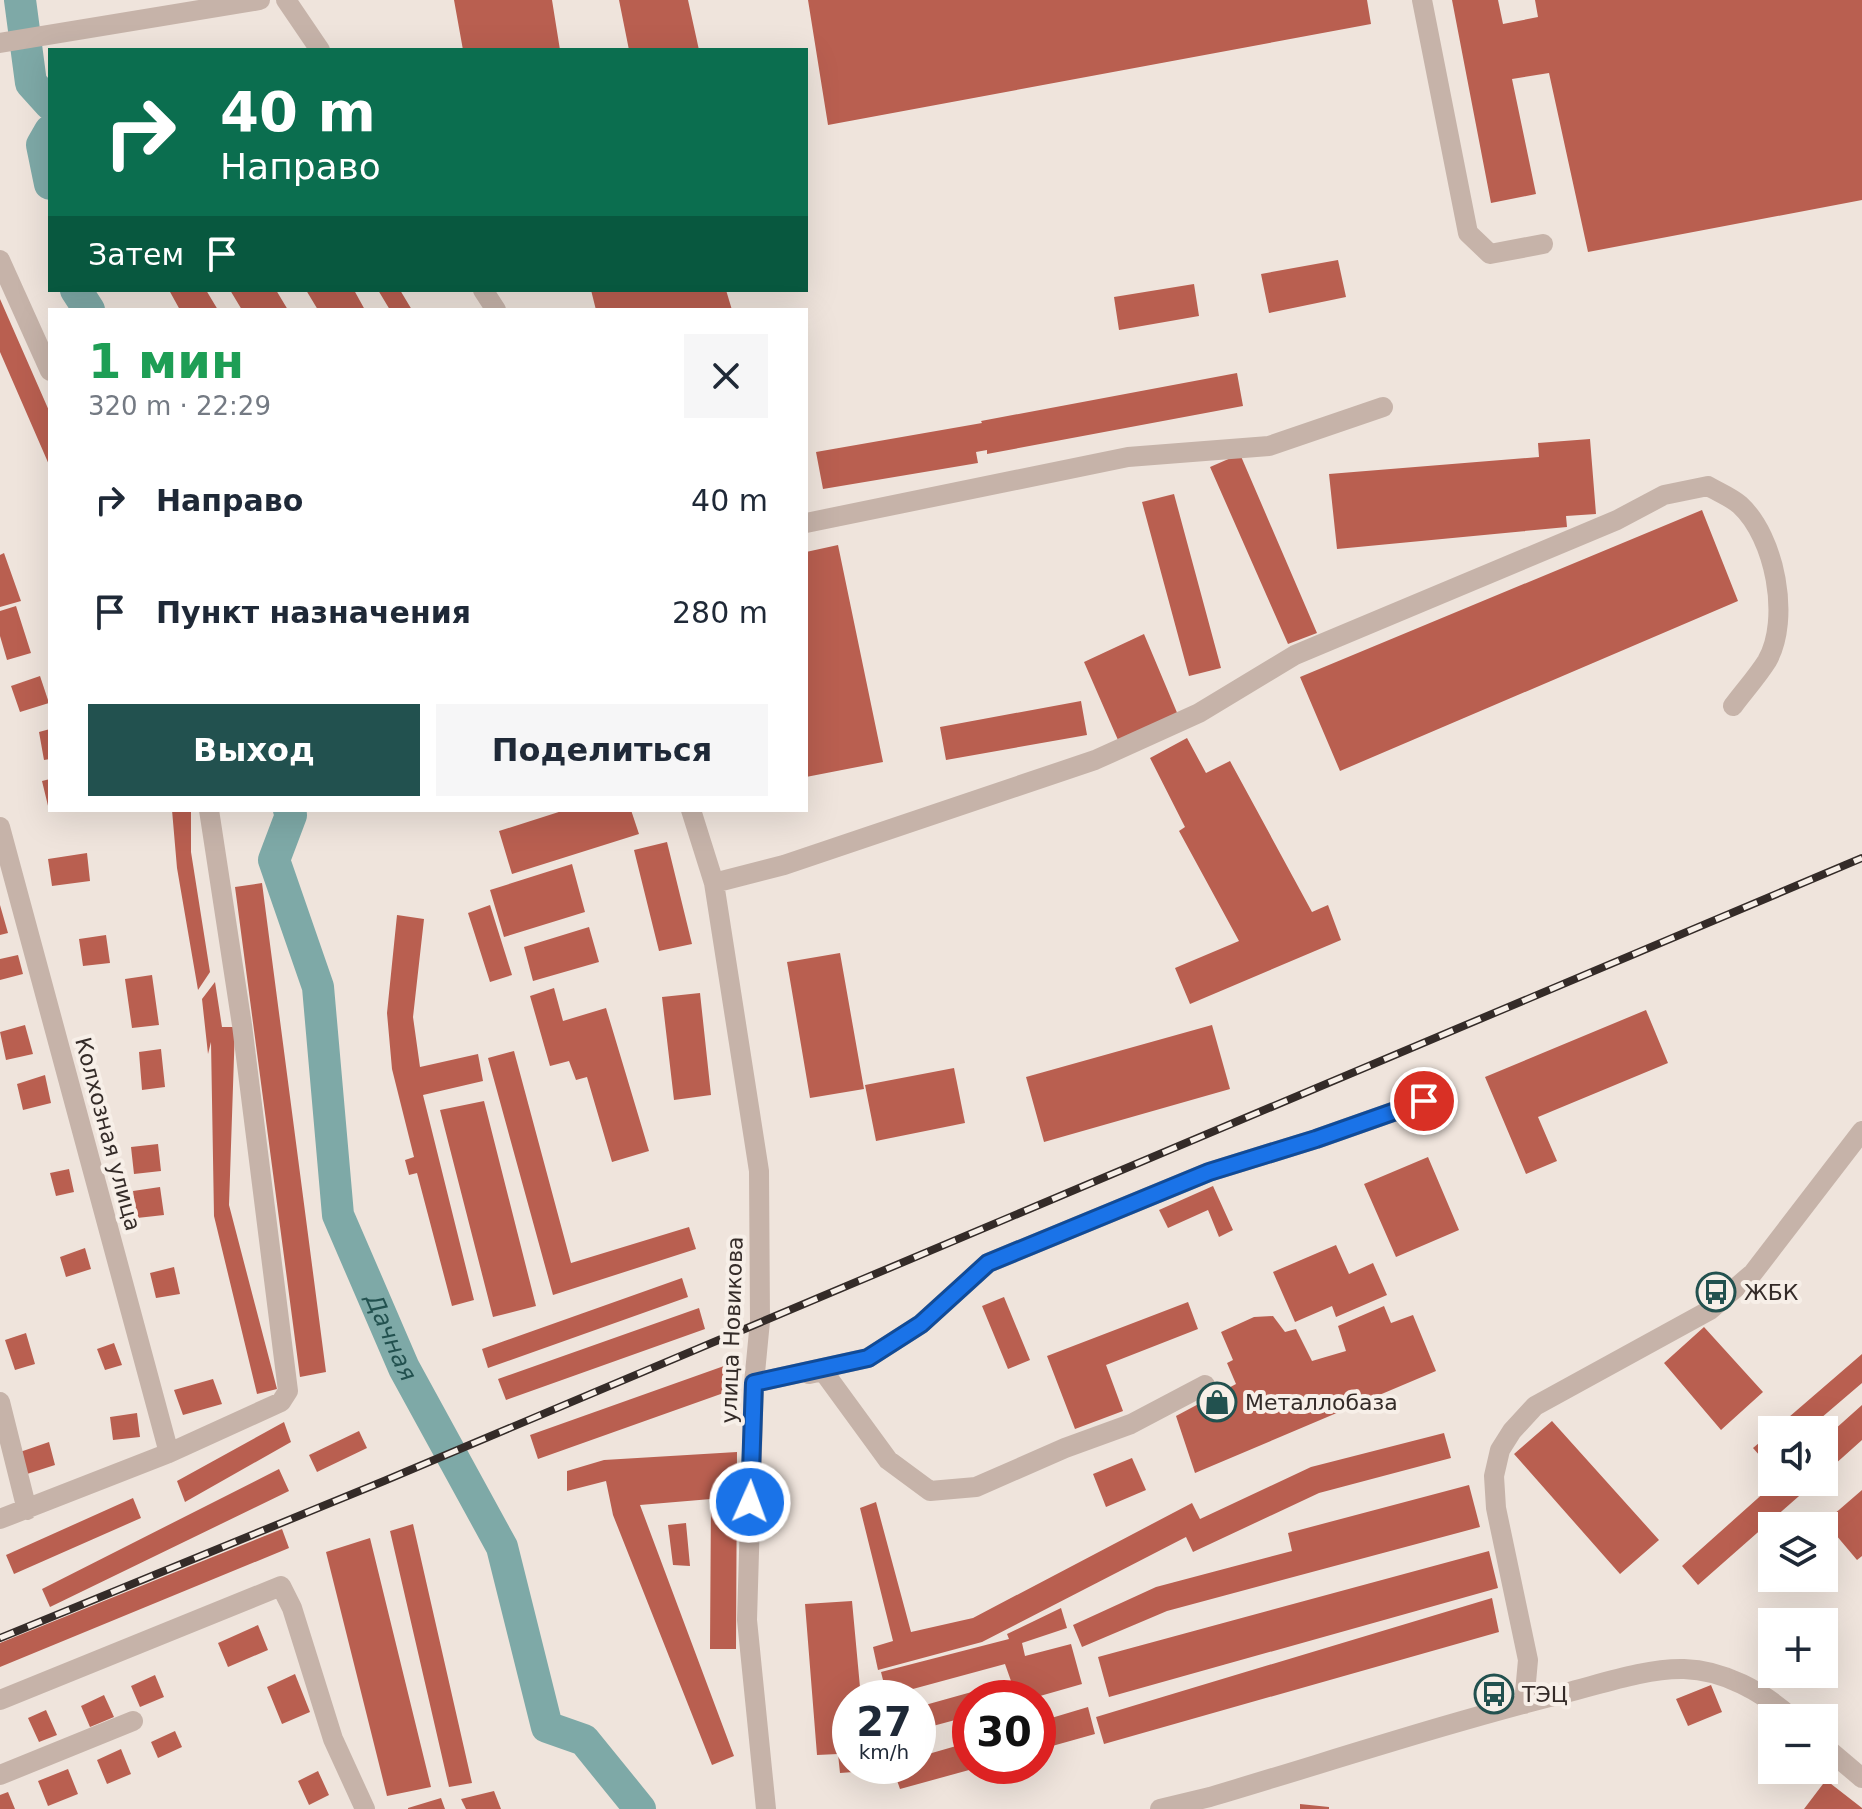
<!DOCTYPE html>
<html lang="ru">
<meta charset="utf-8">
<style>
:root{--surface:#fff;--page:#f6f6f7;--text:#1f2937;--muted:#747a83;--accent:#22514f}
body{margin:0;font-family:"DejaVu Sans",sans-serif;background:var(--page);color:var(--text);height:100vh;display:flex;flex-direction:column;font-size:30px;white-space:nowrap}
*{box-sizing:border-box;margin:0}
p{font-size:26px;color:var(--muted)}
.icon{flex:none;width:44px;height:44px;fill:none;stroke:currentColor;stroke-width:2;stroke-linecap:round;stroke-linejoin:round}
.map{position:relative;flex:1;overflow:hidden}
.drawer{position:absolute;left:48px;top:308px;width:760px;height:504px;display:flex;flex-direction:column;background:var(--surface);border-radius:0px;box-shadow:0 8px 32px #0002}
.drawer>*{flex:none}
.hud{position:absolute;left:48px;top:48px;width:760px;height:244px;border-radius:0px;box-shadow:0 8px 32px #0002;background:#0b6e4f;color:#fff;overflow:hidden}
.buttons{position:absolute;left:1758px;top:1416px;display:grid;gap:16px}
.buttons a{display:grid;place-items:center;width:80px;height:80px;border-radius:0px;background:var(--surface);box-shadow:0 8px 32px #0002;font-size:40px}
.speed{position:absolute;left:832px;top:1680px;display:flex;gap:16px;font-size:40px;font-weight:700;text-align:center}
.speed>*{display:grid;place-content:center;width:104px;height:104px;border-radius:50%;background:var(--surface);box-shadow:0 8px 32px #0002;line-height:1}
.speed small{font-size:20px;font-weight:400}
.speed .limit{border:12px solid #d22;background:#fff;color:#111}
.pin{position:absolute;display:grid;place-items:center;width:68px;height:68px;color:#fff;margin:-34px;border:4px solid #fff;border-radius:50%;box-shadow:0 2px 8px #0007}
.me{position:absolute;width:88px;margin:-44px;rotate:2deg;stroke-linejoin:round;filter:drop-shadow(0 0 6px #0008)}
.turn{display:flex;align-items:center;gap:28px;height:168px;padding:0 40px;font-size:36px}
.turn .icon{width:104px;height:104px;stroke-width:2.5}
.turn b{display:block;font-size:56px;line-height:68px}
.then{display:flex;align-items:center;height:76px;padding:0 40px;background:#0003;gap:16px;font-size:30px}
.round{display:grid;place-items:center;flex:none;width:84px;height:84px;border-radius:0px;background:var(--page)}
.overview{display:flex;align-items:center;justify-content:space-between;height:136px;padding:0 40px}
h1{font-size:48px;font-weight:700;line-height:60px;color:#1e9e55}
.button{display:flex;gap:16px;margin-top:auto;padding:16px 40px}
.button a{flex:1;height:92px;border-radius:0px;background:var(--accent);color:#fff;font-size:32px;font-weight:700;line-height:92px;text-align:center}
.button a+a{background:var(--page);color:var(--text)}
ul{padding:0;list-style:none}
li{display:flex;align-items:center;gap:24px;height:112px;padding:0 40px}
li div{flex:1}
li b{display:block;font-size:30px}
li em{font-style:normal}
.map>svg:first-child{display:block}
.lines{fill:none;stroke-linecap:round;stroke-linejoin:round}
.river{stroke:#7ea9a7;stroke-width:32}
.building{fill:#b95f50}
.minor{stroke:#c6b3a9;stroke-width:20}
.rail-casing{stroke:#342b28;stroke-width:8}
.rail{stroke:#f7efe8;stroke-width:5;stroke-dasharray:15;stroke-linecap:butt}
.route-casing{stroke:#114b97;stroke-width:20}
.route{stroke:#1a73e8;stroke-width:14}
.labels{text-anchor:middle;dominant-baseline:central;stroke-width:8;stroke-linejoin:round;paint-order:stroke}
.street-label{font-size:22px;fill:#342b28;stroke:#f7efe8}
.poi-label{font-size:22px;fill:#342b28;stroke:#f7efe8;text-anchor:start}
.water-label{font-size:24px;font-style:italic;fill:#22514f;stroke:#f7efe8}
</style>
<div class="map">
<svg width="1862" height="1809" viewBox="0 0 1862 1809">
<rect width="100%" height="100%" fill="#efe4dc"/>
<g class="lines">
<!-- river -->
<g class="river">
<path d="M20 0 31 83 50 104"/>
<path d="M50 131 42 145 50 184"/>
<path d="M76 290 89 310"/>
<path id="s1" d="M289 810 291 815 274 860 318 987 338 1215 404 1368 502 1547 547 1727 584 1740 640 1809"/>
</g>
</g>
<!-- building -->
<path class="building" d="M454 0H552L560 50H463Z
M619 0H688L699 50H629Z
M808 0H1367L1371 24 828 125Z
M1452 0H1498L1503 24 1538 17 1535 0H1862V200L1588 252 1549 73 1512 79 1536 194 1491 203Z
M1338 260 1346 297 1269 313 1261 274Z
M1194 284 1199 316 1119 330 1114 297Z
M169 290H206L218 310H180Z
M230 290H276L288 310H242Z
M306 290H354L365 310H318Z
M378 290H400L412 310H390Z
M591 290H726L732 310H596Z
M0 299 50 413V467L0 352Z
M1237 373 1243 406 987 454V450L976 452 978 463 823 489 816 452 982 423 981 421Z
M1590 439 1596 514 1566 516 1567 527 1337 549 1329 474 1539 457 1538 443Z
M1240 454 1317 633 1288 644 1210 467Z
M1174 494 1221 668 1189 676 1142 502Z
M1702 510 1738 601 1340 771 1300 677Z
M838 545 883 762 806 777V552Z
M4 553 21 601 0 607V555Z
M16 606 31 653 7 660 0 636V611Z
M1144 634 1178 715 1118 740 1084 662Z
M40 676 49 703 20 712 11 686Z
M1081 701 1087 735 946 760 940 727Z
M50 729V759L44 760 39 732Z
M1187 738 1206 773 1230 761 1312 912 1328 905 1341 940 1190 1004 1175 968 1239 941 1179 831 1185 827 1150 758Z
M50 779V810H49L42 781Z
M172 810H191V852L210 972 198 990 177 868Z
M565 810H631L639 834 512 874 499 831Z
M667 842 692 944 659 951 634 850Z
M87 853 90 881 52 886 48 859Z
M572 864 585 912 504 937 490 890Z
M262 883 326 1372 300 1377 235 887Z
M0 905 8 933 0 935Z
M490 905 512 975 490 982 468 913Z
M397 915 424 919 413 1017 420 1067 478 1054 483 1081 423 1095 474 1300 452 1306 417 1173 409 1175 405 1160 414 1157 392 1069 387 1013Z
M589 927 599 962 533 981 524 947Z
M106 935 110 963 83 966 79 939Z
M840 953 864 1089 810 1098 787 962Z
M18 955 23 974 0 980V959Z
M152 975 159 1025 132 1028 125 979Z
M215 982 222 1027H235L229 1205 277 1389 257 1394 214 1216 211 1042 208 1054 202 999Z
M554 988 563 1021 606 1008 649 1151 612 1162 587 1077 576 1080 569 1061 550 1066 530 996Z
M700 993 711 1095 674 1100 662 997Z
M1646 1010 1668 1063 1538 1117 1557 1161 1526 1174 1485 1077Z
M25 1025 33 1054 6 1060 0 1032Z
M1212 1025 1230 1089 1044 1142 1026 1077Z
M161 1049 165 1087 142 1090 139 1052Z
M514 1051 571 1263 689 1227 696 1249 553 1295 488 1058Z
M954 1068 965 1123 876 1141 865 1085Z
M45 1075 51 1103 23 1110 17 1084Z
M484 1101 536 1306 493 1317 440 1110Z
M158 1144 161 1171 134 1174 131 1147Z
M1428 1157 1459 1230 1396 1257 1364 1184Z
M69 1169 74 1192 56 1196 50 1173Z
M1213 1186 1233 1230 1219 1237 1208 1210 1168 1228 1159 1210Z
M160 1187 164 1215 137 1218 133 1191Z
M1336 1245 1349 1274 1373 1263 1387 1295 1336 1317 1332 1306 1295 1322 1273 1272Z
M85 1248 91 1269 66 1277 60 1257Z
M174 1267 180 1294 156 1298 150 1273Z
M682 1278 688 1297 488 1368 482 1349Z
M1004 1297 1030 1360 1008 1369 982 1306Z
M1188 1302 1198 1329 1106 1365 1123 1411 1075 1429 1047 1356Z
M1384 1306 1391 1323 1413 1315 1436 1371 1195 1473 1176 1416 1236 1384 1227 1363 1233 1360 1221 1332 1254 1317 1273 1316 1285 1332 1296 1329 1312 1361 1346 1351 1338 1326Z
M699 1308 705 1329 506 1400 498 1379Z
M1704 1327 1763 1392 1721 1430 1664 1363Z
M26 1333 35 1364 15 1370 5 1340Z
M114 1343 122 1365 105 1370 97 1349Z
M1862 1354V1383L1807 1430H1774Z
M724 1366 732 1390 538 1459 530 1435Z
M213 1379 222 1404 183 1415 174 1390Z
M1862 1405V1440L1824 1474V1439Z
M137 1413 140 1437 113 1440 110 1417Z
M1552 1421 1659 1540 1620 1574 1514 1454Z
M284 1422 291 1442 185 1502 177 1481Z
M359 1431 367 1448 317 1472 309 1455Z
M1772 1432V1460L1767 1464 1753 1448Z
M1444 1433 1451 1458 1319 1493 1193 1552 1186 1537 982 1642 878 1670 873 1647 893 1641 860 1508 876 1502 911 1632 973 1618 1192 1503 1200 1519 1311 1467Z
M49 1442 55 1465 27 1474 20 1452Z
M737 1452 736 1649H710L711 1499 640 1505 734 1756 712 1765 613 1515 606 1481 567 1491V1471L604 1460Z
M1132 1458 1146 1490 1106 1507 1093 1474Z
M279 1469 289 1491 50 1607 42 1589Z
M1776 1482H1815L1698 1585 1682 1566Z
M1469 1485 1480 1527 1167 1611 1082 1647 1073 1625 1156 1587 1292 1551 1288 1533Z
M1862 1490V1556L1857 1560 1825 1522Z
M133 1498 141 1518 14 1574 6 1555Z
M686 1523 690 1566 673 1565 668 1525Z
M413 1524 472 1783 449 1787 390 1531Z
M282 1529 289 1548 0 1667V1643Z
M370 1538 431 1787 387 1796 326 1552Z
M1489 1551 1498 1588 1109 1697 1098 1657Z
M1492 1598 1499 1632 1104 1744 1096 1717Z
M852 1601 861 1698H850V1766H867V1771L840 1773 838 1754 817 1755 805 1604Z
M1061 1608 1067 1628 1022 1643 1025 1656 1071 1644 1082 1684 1033 1698H970V1716L918 1730V1707L1011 1681 1005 1664 887 1696 881 1672 1009 1639 1007 1634Z
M258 1625 268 1650 228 1667 218 1643Z
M295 1674 310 1712 282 1724 267 1687Z
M155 1675 164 1697 140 1707 131 1686Z
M1711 1685 1722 1712 1688 1726 1676 1699Z
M104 1695 114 1717 90 1727 81 1706Z
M1088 1707 1095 1734 1038 1750V1722Z
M46 1710 57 1735 39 1742 28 1718Z
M175 1731 182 1747 158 1758 151 1742Z
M970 1742V1766L980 1767 900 1789 892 1766H918V1757Z
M121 1749 131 1774 107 1784 97 1760Z
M68 1769 78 1794 48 1806 38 1781Z
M318 1771 329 1795 309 1805 298 1781Z
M1826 1780 1862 1808V1809H1804Z
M494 1791 501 1809H466L461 1799Z
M8 1792 15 1809H0V1795Z
M441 1798 445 1809H408V1808Z
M1300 1804 1329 1807V1809H1300Z"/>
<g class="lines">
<!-- minor -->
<path class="minor" d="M286 0 320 50
M1422 0 1468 233 1490 254 1543 244
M0 43 260 0
M0 260 50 371
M483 290 496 310
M806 523 1128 457 1269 446 1383 407
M691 810 714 883 759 1171 760 1321 754 1383 747 1620 766 1809
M0 827 169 1453
M714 883 784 865 1095 760 1199 713 1295 655 1617 520 1664 495 1708 486C1718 492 1731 497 1740 505 1775 537 1791 619 1767 661 1757 677 1744 691 1733 706
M809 1374 823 1371 888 1460 930 1491 976 1487 1065 1448 1131 1424 1205 1385
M754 1383 868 1358 921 1324 988 1263 1209 1172 1316 1139 1424 1101
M0 1402 27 1510
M0 1519 169 1453 281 1402 288 1391 242 1025 209 810
M0 1700 281 1586 292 1608 333 1739 365 1809
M1524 1704 1528 1660 1496 1508 1494 1476 1500 1450 1512 1431 1535 1406 1710 1310 1753 1273 1862 1131
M1824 1746 1862 1778
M0 1775 133 1721
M1160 1809 1210 1797C1328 1762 1446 1723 1565 1693 1601 1684 1647 1668 1684 1669 1724 1670 1763 1692 1792 1718"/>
<!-- rail casing -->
<g class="rail-casing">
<path id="rail" d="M0 1638 384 1481 1862 858"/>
</g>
<!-- rail -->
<use href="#rail" class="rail"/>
</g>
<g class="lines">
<!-- route casing -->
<g class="route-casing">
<path id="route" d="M750 1502 754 1383 868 1358 921 1324 988 1263 1209 1172 1316 1139 1424 1101"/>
</g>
<!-- route -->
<use href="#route" class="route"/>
</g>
<!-- icons -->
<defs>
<g id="bus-ring" transform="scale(2)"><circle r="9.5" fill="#f7efe8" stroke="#22514f" stroke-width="1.5"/><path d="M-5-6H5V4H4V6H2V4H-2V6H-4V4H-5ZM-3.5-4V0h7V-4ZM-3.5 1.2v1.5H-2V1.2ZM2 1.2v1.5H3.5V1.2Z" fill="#22514f"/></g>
<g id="shop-ring" transform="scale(2)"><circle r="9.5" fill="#f7efe8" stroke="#22514f" stroke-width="1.5"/><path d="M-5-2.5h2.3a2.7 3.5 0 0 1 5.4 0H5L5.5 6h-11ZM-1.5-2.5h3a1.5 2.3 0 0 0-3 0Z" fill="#22514f"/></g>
</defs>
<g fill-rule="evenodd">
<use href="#bus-ring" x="1716" y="1292"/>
<use href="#shop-ring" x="1217" y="1402"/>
<use href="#bus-ring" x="1494" y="1694"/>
</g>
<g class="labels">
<!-- street labels -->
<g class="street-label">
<text transform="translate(108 1134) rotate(75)">Колхозная улица</text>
<text transform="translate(732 1330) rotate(-88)">улица Новикова</text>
</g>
<!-- poi labels -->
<g class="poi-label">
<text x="1744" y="1292">ЖБК</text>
<text x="1245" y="1402">Металлобаза</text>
<text x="1522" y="1694">ТЭЦ</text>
</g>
<!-- water labels -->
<g class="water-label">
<text stroke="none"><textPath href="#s1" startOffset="550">Дачная</textPath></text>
</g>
</g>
</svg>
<div class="buttons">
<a><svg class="icon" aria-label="sound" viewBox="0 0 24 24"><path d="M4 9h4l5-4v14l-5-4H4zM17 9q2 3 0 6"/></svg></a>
<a><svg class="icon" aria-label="layers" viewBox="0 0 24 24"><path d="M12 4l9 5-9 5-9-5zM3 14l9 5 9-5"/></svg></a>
<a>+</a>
<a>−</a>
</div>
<div class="speed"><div>27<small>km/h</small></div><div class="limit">30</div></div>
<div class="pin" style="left:1424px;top:1101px;background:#d93025"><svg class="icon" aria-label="arrive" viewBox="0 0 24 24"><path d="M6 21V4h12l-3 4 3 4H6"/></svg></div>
<svg class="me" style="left:750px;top:1502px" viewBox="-20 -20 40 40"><circle r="17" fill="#1a73e8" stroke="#fff" stroke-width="3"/><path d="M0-11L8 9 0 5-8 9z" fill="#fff"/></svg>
<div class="hud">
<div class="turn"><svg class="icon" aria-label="right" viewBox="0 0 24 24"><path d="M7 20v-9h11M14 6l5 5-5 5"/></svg><div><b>40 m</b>Направо</div></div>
<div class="then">Затем<svg class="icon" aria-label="arrive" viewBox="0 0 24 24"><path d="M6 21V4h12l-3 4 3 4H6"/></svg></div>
</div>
<section class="drawer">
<div class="overview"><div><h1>1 мин</h1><p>320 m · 22:29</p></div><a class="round"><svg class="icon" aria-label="close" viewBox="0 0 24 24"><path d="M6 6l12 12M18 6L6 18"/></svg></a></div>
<ul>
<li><svg class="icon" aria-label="right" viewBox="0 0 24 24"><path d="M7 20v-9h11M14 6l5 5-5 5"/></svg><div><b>Направо</b></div><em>40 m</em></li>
<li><svg class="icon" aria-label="arrive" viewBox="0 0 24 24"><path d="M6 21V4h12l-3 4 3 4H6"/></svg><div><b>Пункт назначения</b></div><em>280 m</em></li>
</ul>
<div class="button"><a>Выход</a><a>Поделиться</a></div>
</section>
</div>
